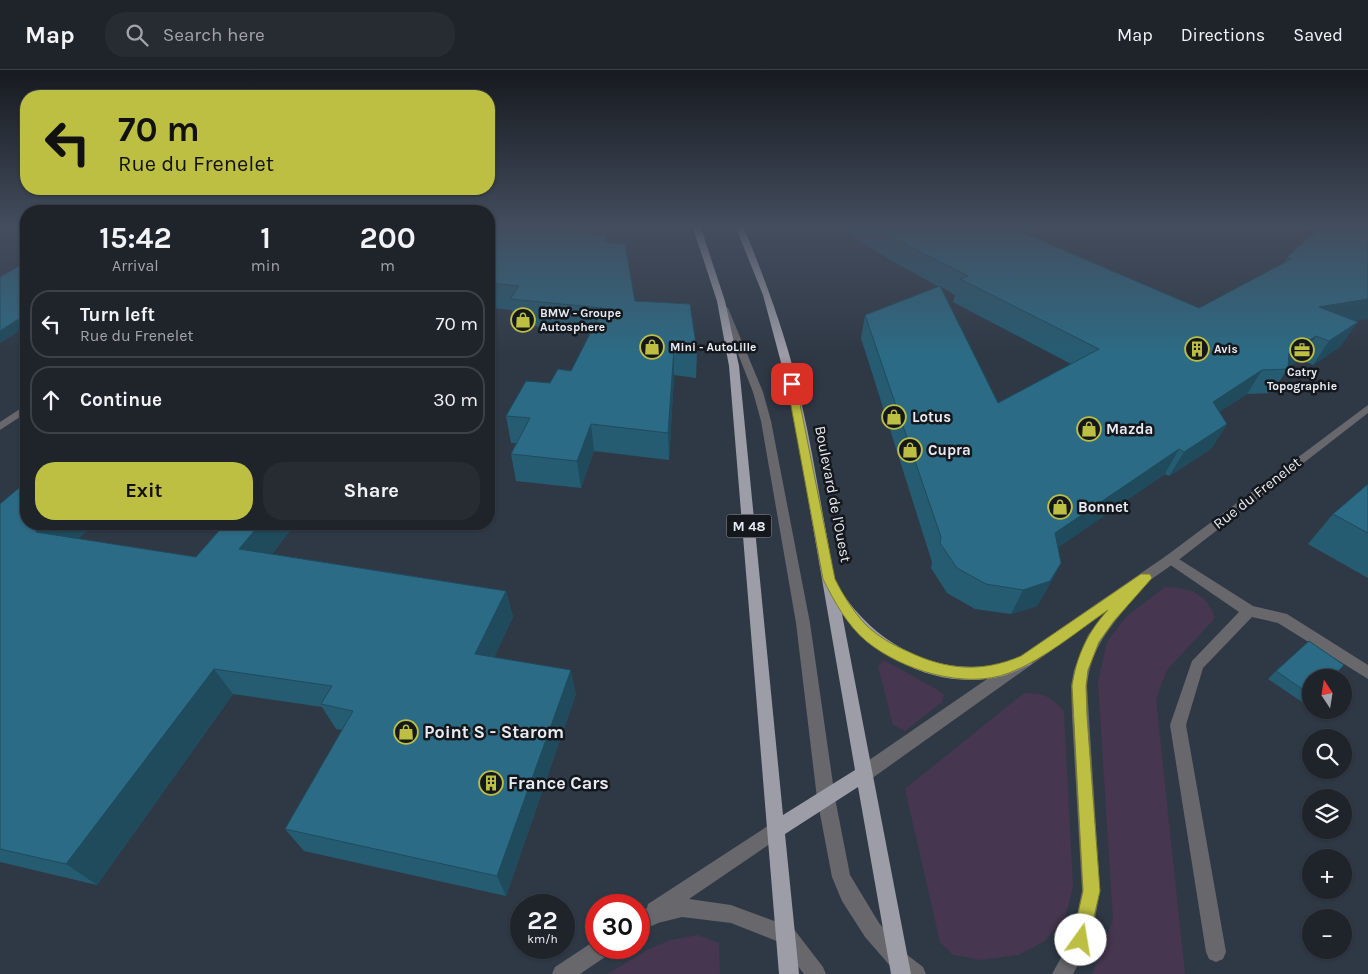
<!DOCTYPE html>
<meta charset="utf-8">
<style>
:root{--surface:#1f232a;--page:#272b32;--text:#f1f3f6;--muted:#a1a4a8;--line:#3c4047;--accent:#bdbf43}
body{margin:0;font-family:Karla,sans-serif;background:var(--page);color:var(--text);height:100vh;display:flex;flex-direction:column;font-size:19px;white-space:nowrap}
*{box-sizing:border-box;margin:0}
p{font-size:16px;color:var(--muted)}
.icon{flex:none;width:28px;height:28px;fill:none;stroke:currentColor;stroke-width:2;stroke-linecap:round;stroke-linejoin:round}
.map{position:relative;flex:1;overflow:hidden}
.panel{position:absolute;left:20px;top:135px;width:475px;height:325px;display:flex;flex-direction:column;background:var(--surface);border-radius:20px;box-shadow:0 1px 4px #0004,0 0 0 1px var(--line)}
.panel>*{flex:none}
.hud{position:absolute;left:20px;top:20px;width:475px;height:105px;border-radius:20px;box-shadow:0 1px 4px #0004,0 0 0 1px var(--line);background:#bdbf43;color:#111;overflow:hidden}
.needle{width:32px;rotate:348deg}
.tools{position:absolute;left:1302px;top:599px;display:grid;gap:10px}
.tools a{display:grid;place-items:center;width:50px;height:50px;border-radius:50%;background:var(--surface);box-shadow:0 1px 4px #0004,0 0 0 1px var(--line);font-size:25px}
.speed{position:absolute;left:510px;top:824px;display:flex;gap:10px;font-size:25px;font-weight:700;text-align:center}
.speed>*{display:grid;place-content:center;width:65px;height:65px;border-radius:50%;background:var(--surface);box-shadow:0 1px 4px #0004,0 0 0 1px var(--line);line-height:1}
.speed small{font-size:12px;font-weight:400}
.speed .limit{border:8px solid #d22;background:#fff;color:#111}
.pin{position:absolute;display:grid;place-items:center;width:42px;height:42px;color:#fff;margin:-21px;border-radius:10px;box-shadow:0 2px 8px #0006}
.me{position:absolute;width:55px;margin:-28px;rotate:13deg;stroke-linejoin:round;filter:drop-shadow(0 0 4px #0008)}
.turn{display:flex;align-items:center;gap:18px;height:105px;padding:0 15px;font-size:22px}
.turn .icon{width:65px;height:65px;stroke-width:2.5}
.turn b{display:block;font-size:35px;line-height:42px}
.eta{display:flex;justify-content:space-evenly;align-items:center;height:85px;text-align:center}
.eta b{font-size:30px;font-weight:700;line-height:35px}
.button{display:flex;gap:10px;margin-top:auto;padding:10px 15px}
.button a{flex:1;height:58px;border-radius:20px;background:var(--accent);color:#111;font-size:20px;font-weight:700;line-height:58px;text-align:center}
.button a+a{background:var(--page);color:var(--text)}
ul{padding:0;list-style:none}
li{display:flex;align-items:center;gap:15px;height:68px;margin:0 10px 8px;padding:0 5px;border:2px solid var(--line);border-radius:20px}
li div{flex:1}
li b{display:block;font-size:19px}
li em{font-style:normal}
header{display:flex;align-items:center;gap:30px;box-sizing:border-box;height:70px;padding:0 25px;background:var(--surface);border-bottom:1px solid var(--line)}
header strong{font-size:24px}
nav{display:flex;gap:28px;margin-inline-start:auto;font-size:18px}
.search{width:350px;height:45px;background:var(--page);display:flex;align-items:center;gap:12px;box-sizing:border-box;padding:0 18px;border-radius:20px;color:var(--muted);font-size:19px}
.map>svg:first-child{display:block}
.built{fill:#2f3946;fill-rule:evenodd}
.green{fill:#47364f}
.lines{fill:none;stroke-linecap:round;stroke-linejoin:round}
.lane{fill:#67676c;fill-rule:evenodd}
.street{fill:#67676c;fill-rule:evenodd}
.primary{fill:#9d9da8;fill-rule:evenodd}
.wall{fill:#265c72;fill-rule:evenodd}
.shaded-wall{fill:#1f4b5d}
.building{fill:#2c6b85;stroke:#1f4b5d}
.route{fill:#bdbf43;stroke:#7b7c2c}
.labels{text-anchor:middle;dominant-baseline:central;stroke-width:5;stroke-linejoin:round;paint-order:stroke}
.far-poi-label{font-size:12px;font-weight:bold;fill:#e7ebf2;stroke:#14171b;text-anchor:start}
.shield{fill:#14171b;stroke:#a8abb2;stroke-width:1}
.shield-label{font-size:14px;font-weight:bold;fill:#e7ebf2}
.poi-label{font-size:15px;font-weight:bold;fill:#e7ebf2;stroke:#14171b;text-anchor:start}
.street-label{font-size:15px;fill:#e7ebf2;stroke:#14171b}
.near-poi-label{font-size:18px;font-weight:bold;fill:#e7ebf2;stroke:#14171b;text-anchor:start}
</style>
<header>
<strong>Map</strong>
<div class="search"><svg class="icon" aria-label="search" viewBox="0 0 24 24"><circle cx="10" cy="10" r="6"/><path d="M15 15l6 6"/></svg>Search here</div>
<nav><a>Map</a><a>Directions</a><a>Saved</a></nav>
</header>
<div class="map">
<svg width="1368" height="904" viewBox="0 0 1368 904">
<rect width="100%" height="100%" fill="#292f38"/>
<!-- built -->
<path class="built" d="M0 158H26V454H489V158H1289L1368 181V904H0ZM1311 608H1344V640H1311ZM1311 668H1344V700H1311ZM1311 728H1344V760H1311ZM1311 788H1344V820H1311ZM521 835H564V878H521ZM596 835H639V878H596ZM1311 848H1344V880H1311Z"/>
<!-- green -->
<path class="green" d="M1165 517C1190 518 1207 523 1215 548L1167 600 1156 629 1185 904H1092L1113 850 1098 612 1107 572 1126 547Z
M884 590 938 620 944 625 942 632 905 661 893 655 878 596Z
M1024 623C1045 623 1049 626 1064 641L1073 818 1065 847 1045 871 1018 885 981 890 953 885 940 872 905 719Z
M698 865 719 873 720 904H608L645 881 670 870Z"/>
<g class="lines">
<!-- lane -->
<path class="lane" d="M1171 484 1253 536 1287 544 1368 595V609L1278 553 1252 547 1203 598 1186 655 1226 882 1223 889 1216 892 1209 889 1206 882 1170 655 1192 591 1239 542 1166 492 1164 489 1166 486Z"/>
<!-- street -->
<path class="street" d="M1304 158H1317L1336 165 1332 167Z
M724 235 728 238 763 322 771 351 810 553 835 728 850 805 879 853 906 884 923 897 926 904H900L892 898 865 867 842 831 832 807 817 728 796 553 761 351 753 322 720 238Z
M26 335V343L0 360V352Z
M1368 335V343L1176 492 1133 522 1135 525 1133 529C1110 558 1091 577 1087 616L1100 821 1091 871 1073 904H1052L1072 868 1082 821 1072 646 1071 616 1074 600 1088 565 1107 541 871 709 865 711 859 709 857 703 859 697 1166 486Z
M777 750 783 753 786 759 783 765 689 829 731 835 793 858 823 897 826 904H804L779 872 731 853 682 847 658 853 639 862V843L647 838 648 834Z
M596 870V878H611L608 885 580 904H552L555 897Z"/>
<!-- primary -->
<path class="primary" d="M693 158H701L725 231 739 296 783 745 855 700 791 330 763 225 736 158H744C767 214 788 271 801 331 812 378 819 425 828 472 830 481 833 507 836 513 870 571 933 608 1001 594 1010 592 1018 587 1026 584L1031 586 1033 590 1031 594C1022 598 1013 603 1003 606 941 621 880 591 842 544L911 904H891L858 717 785 764 799 904H779L729 296 717 231Z"/>
</g>
<!-- wall -->
<path class="wall" d="M489 158 570 162 608 165V172L635 231 697 281 696 308 674 305 669 390 594 381 581 418 516 411 511 384 516 373H511L506 346 550 313 571 301 591 262 514 254 512 240 489 238Z
M845 158H1032L1030 165 1199 238 1284 193 1287 187 1320 158 1355 251 1341 276 1313 295 1300 289 1288 298 1272 323 1247 324 1219 342 1227 354 1211 379 1169 406 1165 404 1058 477 1061 493 1048 517 1037 536 1011 544 975 539 947 523 931 498 932 492 861 268 865 245 939 217 892 191 856 168ZM941 217 955 225 953 232 1071 294 998 333Z
M26 192V258H23L0 273Z
M1368 414V508L1308 474 1333 444Z
M0 434 26 454H94L78 469 196 487 221 458 187 454H295L272 484 506 521 513 547 494 587 576 624 506 826 304 781 285 759 342 660 336 659 322 637 233 624 97 815 0 792Z
M1276 601 1311 608V628L1305 634 1268 609Z"/>
<!-- shaded-wall -->
<path class="shaded-wall" d="M559 158H570L571 168 557 161Z
M1030 158H1032L1026 179 1021 162Z
M608 165 610 189 604 172Z
M1368 229V249L1304 260 1319 237Z
M17 250 23 258 0 273V261Z
M1358 252 1341 276 1313 295 1329 271Z
M1316 266 1300 289 1286 299 1289 283Z
M674 279V305L669 390 668 363Z
M1262 300 1247 324 1198 356 1213 332Z
M591 354 594 381 581 418 577 391Z
M1227 354 1211 379 1169 406 1184 382Z
M1179 379 1165 404 1043 488 1055 463Z
M45 454H94L58 488 36 462Z
M260 454H295L255 505 239 479Z
M1061 493 1048 517 1037 536 1011 544 1023 520Z
M506 521 513 547 484 609 475 584Z
M214 599 233 624 97 815 66 794Z
M571 600 576 624 506 826 497 806Z"/>
<!-- building -->
<path class="building" d="M489 158H559L557 161 608 165 604 172 625 174 635 231 690 234 697 281 674 279 668 363 591 354 577 391 511 384 530 348 506 346 526 311 550 313 558 299 571 301 603 238 510 229 519 216 489 213Z
M878 158H1030L1021 162 1199 238 1291 189 1287 187 1320 158H1368V229L1319 237 1358 252 1329 271 1316 266 1289 283 1288 299 1262 300 1213 332 1227 354 1184 382 1179 379 1055 463 1061 493 1050 511 1023 520 986 514 957 498 940 473 941 467 865 245 940 216 998 333 1099 279 960 209 968 206 897 170Z
M26 192V251L17 250 0 261V207Z
M26 412V454H45L36 462 196 487 225 454H260L239 479 506 521 475 584 571 600 497 806 285 759 353 641 321 634 332 616 214 599 66 794 0 779V434Z
M1368 414V463L1333 444Z
M1309 571 1344 595 1332 608H1311V625L1276 601Z"/>
<!-- sky -->
<linearGradient id="sky" x2="0" y2="1"><stop stop-color="#171a1f"/><stop offset="0.55" stop-color="#434d5e"/><stop offset="1" stop-color="#434d5e" stop-opacity="0"/></linearGradient>
<rect width="1368" height="285" fill="url(#sky)"/>
<!-- route -->
<path class="route" d="M792 311 796 314 835 509C843 525 853 541 865 554 877 566 891 574 907 581 946 600 981 603 1021 586L1141 504H1150L1152 508 1114 551 1099 572 1088 600 1086 616 1087 646 1100 821 1087 877 1081 879 1075 877 1072 870 1083 821 1072 616C1076 587 1088 561 1108 540 1076 562 1045 589 1009 603 965 620 901 600 866 571 847 555 834 531 823 509L787 314Z"/>
<!-- icons -->
<defs>
<g id="shop-ring" transform="scale(1.25)"><circle r="9.5" fill="#14171b" stroke="#bdbf43" stroke-width="1.5"/><path d="M-5-2.5h2.3a2.7 3.5 0 0 1 5.4 0H5L5.5 6h-11ZM-1.5-2.5h3a1.5 2.3 0 0 0-3 0Z" fill="#bdbf43"/></g>
<g id="building-ring" transform="scale(1.25)"><circle r="9.5" fill="#14171b" stroke="#bdbf43" stroke-width="1.5"/><path d="M-4-6H4V6H1V3H-1V6H-4ZM-2.5-4.3h1.7v1.8h-1.7ZM.8-4.3h1.7v1.8H.8ZM-2.5-1h1.7V.8h-1.7ZM.8-1h1.7V.8H.8Z" fill="#bdbf43"/></g>
<g id="office-ring" transform="scale(1.25)"><circle r="9.5" fill="#14171b" stroke="#bdbf43" stroke-width="1.5"/><path d="M-6-3h4V-5.5h4V-3h4V5H-6ZM-1-4.5V-3h2v-1.5ZM-6 0V1H6V0Z" fill="#bdbf43"/></g>
</defs>
<g fill-rule="evenodd">
<use href="#shop-ring" x="523" y="250"/>
<use href="#shop-ring" x="652" y="277"/>
<use href="#building-ring" x="1197" y="279"/>
<use href="#office-ring" x="1302" y="280"/>
<use href="#shop-ring" x="894" y="347"/>
<use href="#shop-ring" x="1089" y="359"/>
<use href="#shop-ring" x="910" y="380"/>
<use href="#shop-ring" x="1060" y="437"/>
<use href="#shop-ring" x="406" y="662"/>
<use href="#building-ring" x="491" y="713"/>
</g>
<g class="labels">
<!-- far-poi labels -->
<g class="far-poi-label">
<text x="540" y="243">BMW - Groupe<tspan x="540" dy="14">Autosphere</tspan></text>
<text x="670" y="277">Mini - AutoLille</text>
<text x="1214" y="279">Avis</text>
<text x="1302" y="302" text-anchor="middle">Catry<tspan x="1302" dy="14">Topographie</tspan></text>
</g>
<!-- shield labels -->
<rect class="shield" x="726.5" y="444.5" width="45" height="23" rx="4"/>
<g class="shield-label">
<text x="749" y="456">M 48</text>
</g>
<!-- poi labels -->
<g class="poi-label">
<text x="912" y="347">Lotus</text>
<text x="1106" y="359">Mazda</text>
<text x="928" y="380">Cupra</text>
<text x="1078" y="437">Bonnet</text>
</g>
<!-- street labels -->
<g class="street-label">
<text transform="translate(1257 423) rotate(-38)">Rue du Frenelet</text>
<text transform="translate(833 424) rotate(79)">Boulevard de l'Ouest</text>
</g>
<!-- near-poi labels -->
<g class="near-poi-label">
<text x="424" y="662">Point S - Starom</text>
<text x="508" y="713">France Cars</text>
</g>
</g>
</svg>
<div class="tools">
<a><svg class="needle" viewBox="-14 -14 28 28"><path d="M0-13l5 13h-10z" fill="#e53935"/><path d="M0 13l5-13h-10z" fill="#a1a4a8"/></svg></a>
<a><svg class="icon" aria-label="search" viewBox="0 0 24 24"><circle cx="10" cy="10" r="6"/><path d="M15 15l6 6"/></svg></a>
<a><svg class="icon" aria-label="layers" viewBox="0 0 24 24"><path d="M12 4l9 5-9 5-9-5zM3 14l9 5 9-5"/></svg></a>
<a>+</a>
<a>−</a>
</div>
<div class="speed"><div>22<small>km/h</small></div><div class="limit">30</div></div>
<div class="pin" style="left:792px;top:314px;background:#d93025"><svg class="icon" aria-label="arrive" viewBox="0 0 24 24"><path d="M6 21V4h12l-3 4 3 4H6"/></svg></div>
<svg class="me" style="left:1081px;top:870px" viewBox="-20 -20 40 40"><circle r="19" fill="#fff"/><path d="M0-13L10 11 0 6-10 11z" fill="#bdbf43"/></svg>
<div class="hud">
<div class="turn"><svg class="icon" aria-label="left" viewBox="0 0 24 24"><path d="M17 20v-9H6M10 6l-5 5 5 5"/></svg><div><b>70 m</b>Rue du Frenelet</div></div>
</div>
<section class="panel">
<div class="eta">
<div><b>15:42</b><p>Arrival</p></div>
<div><b>1</b><p>min</p></div>
<div><b>200</b><p>m</p></div>
</div>
<ul>
<li><svg class="icon" aria-label="left" viewBox="0 0 24 24"><path d="M17 20v-9H6M10 6l-5 5 5 5"/></svg><div><b>Turn left</b><p>Rue du Frenelet</p></div><em>70 m</em></li>
<li><svg class="icon" aria-label="ahead" viewBox="0 0 24 24"><path d="M12 20V5M6 11l6-6 6 6"/></svg><div><b>Continue</b></div><em>30 m</em></li>
</ul>
<div class="button"><a>Exit</a><a>Share</a></div>
</section>
</div>
